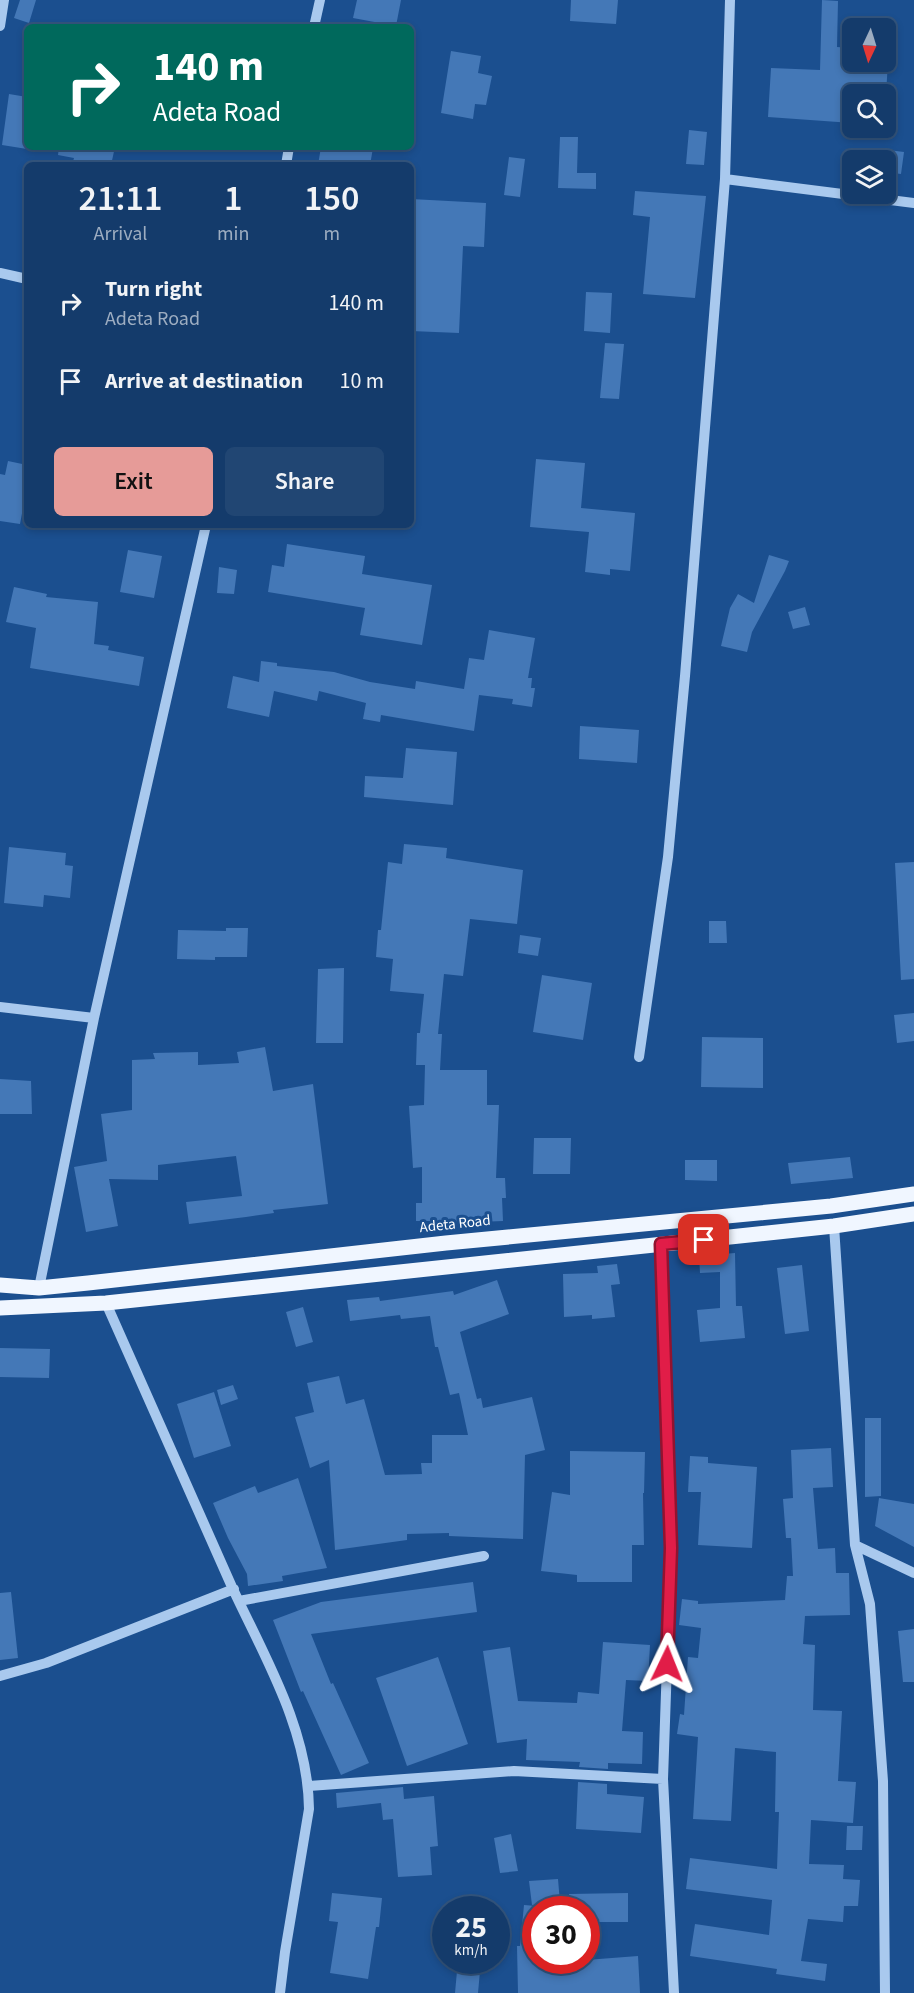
<!DOCTYPE html>
<style>
:root{--surface:#143b6b;--page:#214673;--text:#f1f3f6;--muted:#9dadc1;--line:#33557e;--accent:#e69b98}
body{margin:0;font-family:"Source Sans 3",sans-serif;background:var(--page);color:var(--text);height:100vh;display:flex;flex-direction:column;font-size:22px;white-space:nowrap}
*{box-sizing:border-box;margin:0}
p{font-size:20px;color:var(--muted)}
.icon{flex:none;width:33px;height:33px;fill:none;stroke:currentColor;stroke-width:2;stroke-linecap:round;stroke-linejoin:round}
.map{position:relative;flex:1;overflow:hidden}
.drawer{position:absolute;left:24px;top:162px;width:390px;height:366px;display:flex;flex-direction:column;background:var(--surface);border-radius:9px;box-shadow:0 3px 9px #0003,0 0 0 2px var(--line)}
.drawer>*{flex:none}
.hud{position:absolute;left:24px;top:24px;width:390px;height:126px;border-radius:9px;box-shadow:0 3px 9px #0003,0 0 0 2px var(--line);background:#00695c;color:#fff;overflow:hidden}
.needle{width:39px;rotate:184deg}
.buttons{position:absolute;left:842px;top:18px;display:grid;gap:12px}
.buttons a{display:grid;place-items:center;width:54px;height:54px;border-radius:9px;background:var(--surface);box-shadow:0 3px 9px #0003,0 0 0 2px var(--line);font-size:30px}
.speed{position:absolute;left:432px;top:1896px;display:flex;gap:12px;font-size:30px;font-weight:700;text-align:center}
.speed>*{display:grid;place-content:center;width:78px;height:78px;border-radius:50%;background:var(--surface);box-shadow:0 3px 9px #0003,0 0 0 2px var(--line);line-height:1}
.speed small{font-size:15px;font-weight:400}
.speed .limit{border:9px solid #d22;background:#fff;color:#111}
.pin{position:absolute;display:grid;place-items:center;width:51px;height:51px;color:#fff;margin:-26px;border-radius:12px;box-shadow:0 3px 9px #0006}
.me{position:absolute;width:66px;margin:-33px;rotate:2deg;stroke-linejoin:round;filter:drop-shadow(0 0 4px #0008)}
.turn{display:flex;align-items:center;gap:21px;height:126px;padding:0 30px;font-size:27px}
.turn .icon{width:78px;height:78px;stroke-width:2.5}
.turn b{display:block;font-size:42px;line-height:51px}
.eta{display:flex;justify-content:space-evenly;align-items:center;height:102px;text-align:center}
.eta b{font-size:36px;font-weight:600;line-height:42px}
.primary-button{display:flex;gap:12px;margin-top:auto;padding:12px 30px}
.primary-button a{flex:1;height:69px;border-radius:9px;background:var(--accent);color:#111;font-size:24px;font-weight:600;line-height:69px;text-align:center}
.primary-button a+a{background:var(--page);color:var(--text)}
ul{padding:0;list-style:none}
li{display:flex;align-items:center;gap:18px;height:78px;padding:0 30px}
li div{flex:1}
li b{display:block;font-size:22px}
li em{font-style:normal}
.map>svg:first-child{display:block}
.building{fill:#4478b7}
.lines{fill:none;stroke-linecap:round;stroke-linejoin:round}
.minor{stroke:#a9c9ee;stroke-width:10}
.major{stroke:#f0f6ff;stroke-width:15}
.route-casing{stroke:#92132f;stroke-width:15}
.route{stroke:#e11d48;stroke-width:10}
.labels{text-anchor:middle;dominant-baseline:central;stroke-width:6;stroke-linejoin:round;paint-order:stroke}
.street-label{font-size:15px;fill:#fff;stroke:#1b4f8f}
</style>
<div class="map">
<svg width="914" height="1993" viewBox="0 0 914 1993">
<rect width="100%" height="100%" fill="#1b4f8f"/>
<!-- building -->
<path class="building" d="M20 0H36L29 23 14 18Z
M357 0H401L396 26 353 18Z
M571 0H618L616 24 570 21Z
M822 0 838 1 837 47 852 48V62H888L886 94H852V123L768 117 771 68 820 70Z
M451 51 481 56 478 73 492 76 486 105 475 104 473 119 441 113Z
M9 94 27 97V149L2 145Z
M689 130 707 132 704 165 686 164Z
M560 137H578L577 173H596V189L558 188Z
M59 147H115L111 165 96 162 95 165H72L74 158 58 155Z
M321 147 373 148 370 165H318Z
M888 150 904 152 901 174 885 172V156H887Z
M509 157 525 159 520 197 504 195Z
M635 191 706 196 695 298 643 294 650 217 633 215Z
M411 199 486 203 484 247 463 246 459 333 411 331 413 243H411Z
M586 292 612 293 610 333 584 331Z
M605 343 624 344 619 399 600 398Z
M536 459 585 463 581 508 635 513 630 571 610 569V575L585 572 589 532 530 527Z
M8 461 27 465V487L20 524 0 521V474L5 475Z
M287 544 365 556 362 574 432 585 422 645 360 635 365 608 268 592 272 565 284 567Z
M128 550 162 556 154 598 120 592Z
M769 555 789 561 785 571 752 632 747 652 721 646 730 608 738 594 754 603Z
M219 567 237 570 234 594 217 593Z
M14 587 47 594 46 597 98 602 94 644 109 646 108 650 144 657 139 686 30 668 36 628 6 622Z
M805 607 810 625 793 629 788 612Z
M489 630 535 638 528 678H532L531 688H535L532 707 512 704 513 699 479 695 474 731 381 715 380 722 363 719 366 703 319 691 317 701 274 691 269 717 227 708 233 676 259 682 261 661 277 663V666L334 672 370 682 415 689 416 681 464 689 469 658 484 660Z
M580 726 639 730 637 763 579 759Z
M406 748 457 752 453 805 364 797 365 776 403 778Z
M404 844 447 848 446 858 523 870 517 924 470 919 463 976 444 974 438 1034H442L440 1070H487V1105H499L496 1178H505L506 1198H502L503 1221 454 1223V1221H416V1203H422V1167L413 1168 409 1106 424 1105 425 1065H416L417 1033H420L424 994 390 991 393 959 376 957 378 930H381L388 862 402 864Z
M9 847 66 853 65 865 73 866 70 898 44 895 43 907 4 903Z
M914 862V979L901 980 895 863Z
M709 921H726L727 943H709Z
M226 928H248L247 957H215V960L177 959 178 930 226 931Z
M520 935 541 938 538 956 518 953Z
M344 968 343 1043H316L318 969Z
M542 975 592 983 583 1040 533 1032Z
M914 1013V1041L897 1043 894 1015Z
M702 1037 763 1038V1088L701 1087Z
M265 1047 273 1091 313 1084 328 1204 273 1210 274 1213 246 1217 189 1224 186 1202 242 1196 236 1156 158 1165V1180L109 1179 118 1226 86 1232 74 1167 107 1161 101 1114 132 1110V1060L155 1059 153 1053 198 1052V1065L239 1063 237 1052Z
M0 1079 31 1081 32 1114H0Z
M534 1138H571L570 1174H533Z
M850 1157 853 1178 791 1184 788 1163Z
M685 1160H717V1181L685 1180Z
M735 1253 736 1306H742L745 1338 700 1342 697 1310 720 1308V1272L700 1273 699 1256Z
M617 1264 620 1284 611 1285 615 1317 592 1319V1315L564 1317 563 1274 598 1273 597 1266Z
M802 1265 809 1331 785 1334 777 1268Z
M497 1280 509 1314 460 1332 477 1399 481 1398 483 1408 532 1397 545 1450 525 1455 523 1539 449 1536V1533L407 1534V1540L335 1550 329 1460 310 1468 295 1417 314 1412 307 1383 339 1376 346 1404 364 1399 385 1475 422 1474 421 1463H432V1435H468L459 1393 450 1395 438 1347H435L430 1316 401 1319 400 1315 350 1321 347 1300 379 1297 380 1301 453 1291 454 1295Z
M303 1307 313 1342 296 1347 286 1312Z
M0 1348 50 1349 49 1378 0 1377Z
M233 1385 238 1399 221 1405 217 1390Z
M214 1392 231 1446 194 1458 177 1404Z
M865 1418H881V1496L865 1497Z
M831 1448 833 1487 813 1488 818 1549 835 1548 836 1573H849L850 1615 805 1616 803 1644 815 1645 813 1710 842 1711 838 1781 856 1782 853 1823 811 1820 809 1864 844 1865 843 1879 860 1880 858 1906H844L843 1922 808 1919 801 1961 827 1964 825 1981 776 1974 777 1969 690 1956 695 1924 769 1935 772 1900 686 1889 690 1858 777 1869 779 1812H775L776 1752 735 1748 731 1821 693 1819 698 1737 677 1734 680 1714 684 1715 688 1657 698 1658 701 1628 679 1625 682 1599 698 1601V1604L785 1600 787 1576H793L791 1538H786L783 1499 793 1498 791 1450Z
M570 1451 645 1452 644 1493H643L644 1545H632V1582H577V1575L541 1571 552 1492 570 1495Z
M690 1456 708 1457V1463L757 1467 752 1548 698 1545 701 1492H688Z
M298 1478 327 1568 282 1576 283 1581 248 1586 247 1574 228 1538 213 1503 255 1486 258 1493Z
M879 1498 914 1504V1547L875 1526Z
M473 1582 477 1612 311 1634 331 1684 333 1683 369 1763 341 1775 303 1691 301 1692 273 1620 321 1602Z
M11 1592 18 1658 0 1660V1593Z
M914 1629V1682H903L898 1631Z
M603 1642 650 1645 648 1681 626 1680 622 1731 643 1732 642 1764 608 1763V1769L579 1767 580 1762 526 1760 527 1739 497 1743 483 1651 510 1647 518 1701 577 1703 578 1692 599 1694Z
M438 1657 468 1744 407 1766 376 1678Z
M578 1782 607 1784V1794L644 1797 641 1833 576 1829Z
M403 1787 404 1799 434 1796 438 1846 430 1847 432 1875 398 1877 393 1819 383 1820 381 1803 337 1808 336 1793Z
M847 1826H863L862 1850H846Z
M511 1834 518 1871 500 1873 494 1838Z
M558 1879 560 1903 532 1905 529 1881Z
M332 1893 382 1898 379 1927H376L368 1979 330 1973 338 1922 329 1921Z
M628 1893V1922H586V1910H569V1894Z
M524 1905 536 1906V1960H586L638 1956 640 1993H518L517 1946H520Z
M458 1960H481L478 1993H455Z"/>
<g class="lines">
<!-- minor -->
<path class="minor" d="M0 26 4 0
M314 27 320 0
M286 165 289 147
M725 179 914 203
M0 273 27 279
M0 1007 94 1018
M639 1057 668 857 685 676 725 179 730 0
M834 1226 855 1545 870 1604 883 1781 885 1993
M661 1244 671 1548 663 1779 674 1993
M39 1288 94 1018 206 525
M106 1303C148 1398 190 1493 232 1587 265 1658 308 1729 309 1809L285 1952 280 1993
M855 1545 914 1573
M239 1601 484 1556
M0 1676 46 1663 234 1589
M309 1786 514 1771 663 1779"/>
<!-- major -->
<path class="major" d="M0 1285 39 1288 88 1283 446 1243 831 1206 914 1194
M0 1308 106 1303 834 1226 914 1214"/>
</g>
<g class="lines">
<!-- route casing -->
<g class="route-casing">
<path id="route" d="M667 1664 671 1548 661 1244 704 1240"/>
</g>
<!-- route -->
<use href="#route" class="route"/>
</g>
<g class="labels">
<!-- street labels -->
<g class="street-label">
<text transform="translate(455 1224) rotate(-6)">Adeta Road</text>
</g>
</g>
</svg>
<div class="buttons">
<a><svg class="needle" viewBox="-14 -14 28 28"><path d="M0-13l5 13h-10z" fill="#e53935"/><path d="M0 13l5-13h-10z" fill="#9dadc1"/></svg></a>
<a><svg class="icon" aria-label="search" viewBox="0 0 24 24"><circle cx="10" cy="10" r="6"/><path d="M15 15l6 6"/></svg></a>
<a><svg class="icon" aria-label="layers" viewBox="0 0 24 24"><path d="M12 4l9 5-9 5-9-5zM3 14l9 5 9-5"/></svg></a>
</div>
<div class="speed"><div>25<small>km/h</small></div><div class="limit">30</div></div>
<div class="pin" style="left:704px;top:1240px;background:#d93025"><svg class="icon" aria-label="arrive" viewBox="0 0 24 24"><path d="M6 21V4h12l-3 4 3 4H6"/></svg></div>
<svg class="me" style="left:667px;top:1664px" viewBox="-20 -20 40 40"><path d="M0-17L14 15 0 8-14 15z" fill="#e11d48" stroke="#fff" stroke-width="4"/></svg>
<div class="hud">
<div class="turn"><svg class="icon" aria-label="right" viewBox="0 0 24 24"><path d="M7 20v-9h11M14 6l5 5-5 5"/></svg><div><b>140 m</b>Adeta Road</div></div>
</div>
<section class="drawer">
<div class="eta">
<div><b>21:11</b><p>Arrival</p></div>
<div><b>1</b><p>min</p></div>
<div><b>150</b><p>m</p></div>
</div>
<ul>
<li><svg class="icon" aria-label="right" viewBox="0 0 24 24"><path d="M7 20v-9h11M14 6l5 5-5 5"/></svg><div><b>Turn right</b><p>Adeta Road</p></div><em>140 m</em></li>
<li><svg class="icon" aria-label="arrive" viewBox="0 0 24 24"><path d="M6 21V4h12l-3 4 3 4H6"/></svg><div><b>Arrive at destination</b></div><em>10 m</em></li>
</ul>
<div class="primary-button"><a>Exit</a><a>Share</a></div>
</section>
</div>
